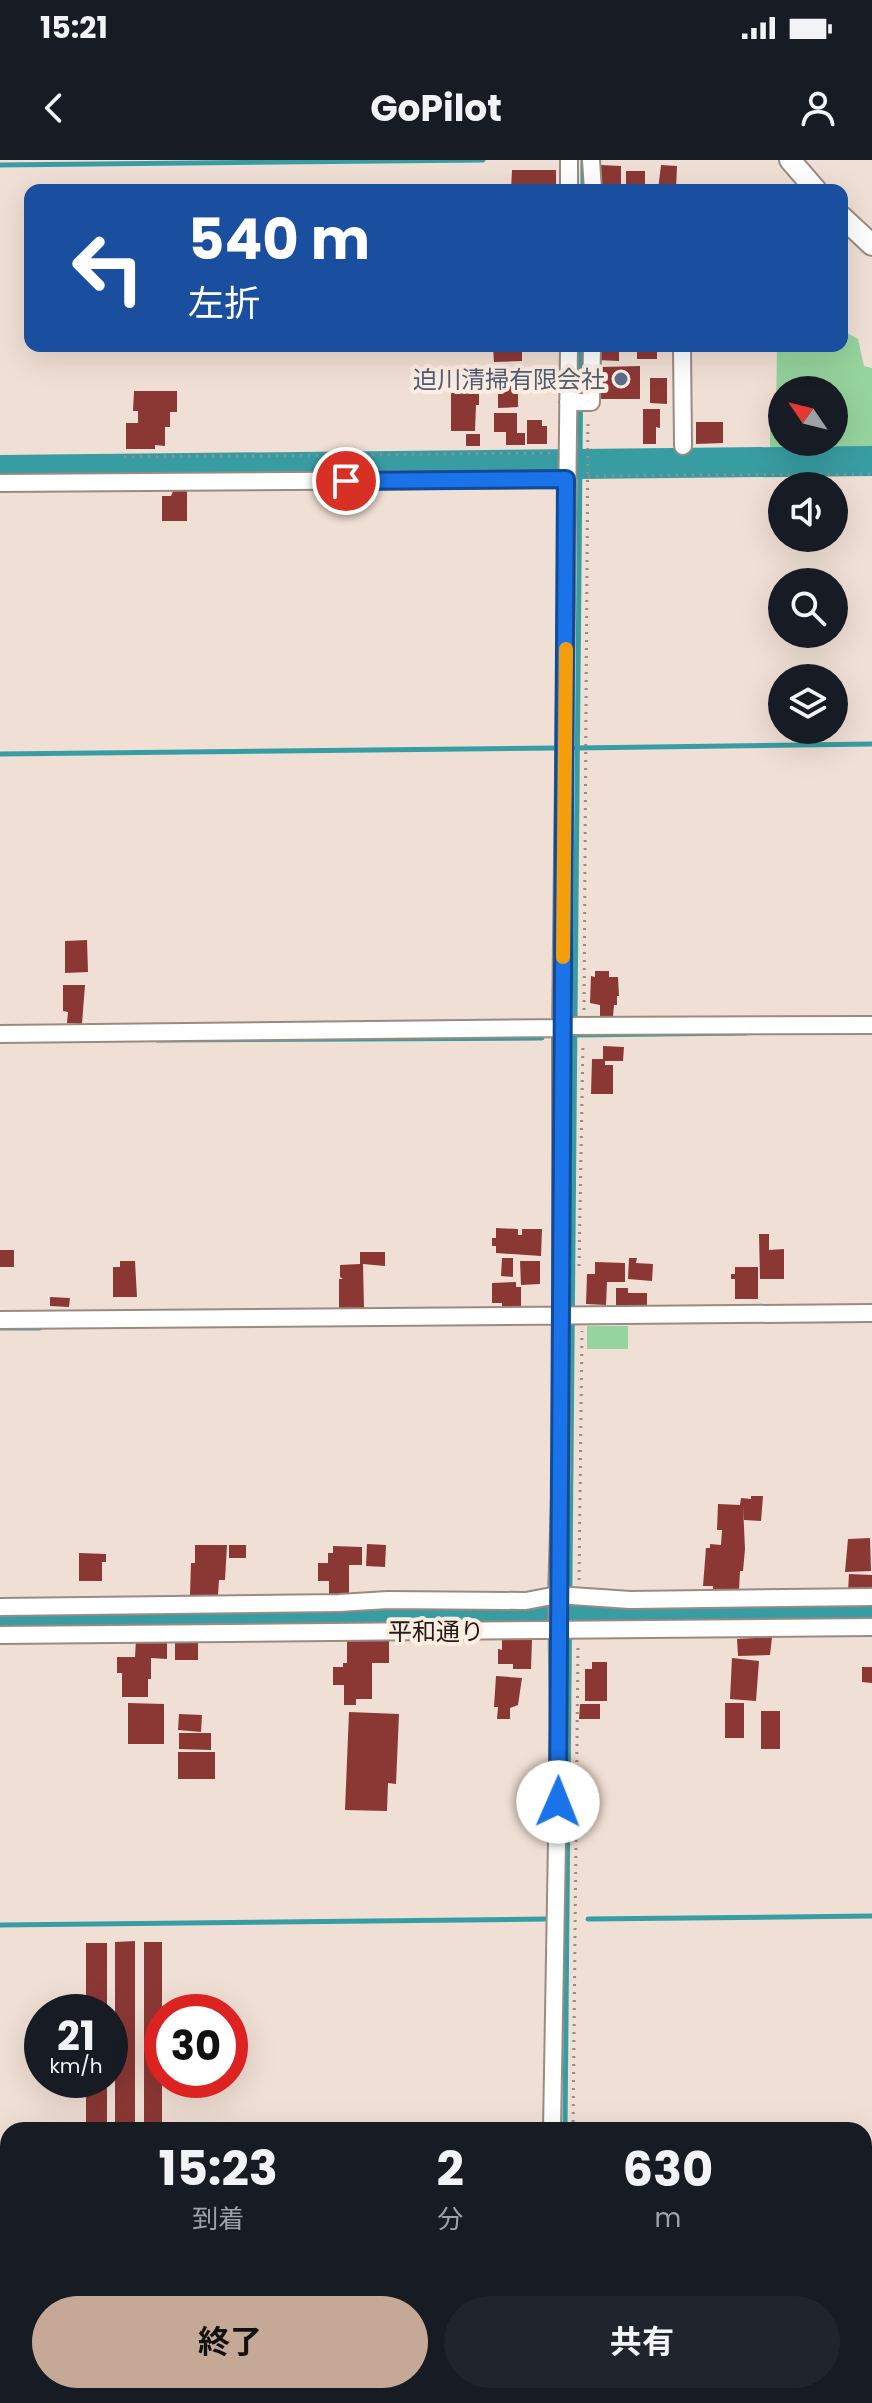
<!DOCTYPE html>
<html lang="ja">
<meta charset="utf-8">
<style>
:root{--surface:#171b24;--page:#20242c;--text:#f1f3f6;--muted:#9ea1a6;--accent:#c5a895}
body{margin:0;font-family:Poppins,"Noto Sans JP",sans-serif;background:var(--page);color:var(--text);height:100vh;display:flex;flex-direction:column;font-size:30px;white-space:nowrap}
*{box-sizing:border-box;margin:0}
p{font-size:26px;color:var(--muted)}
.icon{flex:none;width:44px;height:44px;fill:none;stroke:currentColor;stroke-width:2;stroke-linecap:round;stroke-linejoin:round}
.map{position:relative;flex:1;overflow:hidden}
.sheet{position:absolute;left:0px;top:1962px;width:872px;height:282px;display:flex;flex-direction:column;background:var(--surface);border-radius:24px 24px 0 0;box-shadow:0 8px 32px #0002}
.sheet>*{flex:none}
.hud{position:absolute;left:24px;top:24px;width:824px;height:168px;border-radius:16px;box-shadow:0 8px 32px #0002;background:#1a4fa0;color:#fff;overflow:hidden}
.needle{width:52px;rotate:305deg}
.fabs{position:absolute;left:768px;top:216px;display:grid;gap:16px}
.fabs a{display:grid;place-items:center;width:80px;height:80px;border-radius:50%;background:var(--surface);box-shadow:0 8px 32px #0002;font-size:40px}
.speed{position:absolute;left:24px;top:1834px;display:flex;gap:16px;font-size:40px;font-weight:700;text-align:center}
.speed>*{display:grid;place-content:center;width:104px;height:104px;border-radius:50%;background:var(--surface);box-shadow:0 8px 32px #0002;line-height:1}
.speed small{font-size:20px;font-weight:400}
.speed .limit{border:12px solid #d22;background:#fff;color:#111}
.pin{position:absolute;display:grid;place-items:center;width:68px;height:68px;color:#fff;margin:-34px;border:4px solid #fff;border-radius:50%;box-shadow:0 2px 8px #0007}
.me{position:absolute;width:88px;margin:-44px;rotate:1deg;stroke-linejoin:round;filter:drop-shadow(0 0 6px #0008)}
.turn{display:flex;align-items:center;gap:28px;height:168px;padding:0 32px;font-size:36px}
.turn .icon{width:104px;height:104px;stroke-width:2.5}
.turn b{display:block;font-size:56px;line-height:68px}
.eta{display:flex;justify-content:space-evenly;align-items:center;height:136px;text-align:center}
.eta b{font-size:48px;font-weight:700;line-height:56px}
.button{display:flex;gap:16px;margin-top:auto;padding:16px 32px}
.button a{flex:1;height:92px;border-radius:48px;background:var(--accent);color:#111;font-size:32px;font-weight:700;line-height:92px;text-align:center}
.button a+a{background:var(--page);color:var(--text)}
.status{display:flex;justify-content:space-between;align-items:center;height:56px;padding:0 40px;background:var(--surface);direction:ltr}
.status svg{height:22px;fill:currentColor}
header{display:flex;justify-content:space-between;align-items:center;height:104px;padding:0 32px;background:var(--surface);font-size:36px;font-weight:700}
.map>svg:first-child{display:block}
.green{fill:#96d49d;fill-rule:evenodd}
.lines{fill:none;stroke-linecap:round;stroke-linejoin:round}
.stream{stroke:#389da3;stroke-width:5}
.river{stroke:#389da3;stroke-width:30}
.building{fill:#8b3835}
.minor-casing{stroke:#9a8b80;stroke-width:20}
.tertiary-casing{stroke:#9a8b80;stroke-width:24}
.path{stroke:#988c83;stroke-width:3;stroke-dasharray:2 6;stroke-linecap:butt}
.minor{stroke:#fff;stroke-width:16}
.tertiary{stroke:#fff;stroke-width:20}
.route-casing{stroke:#114b97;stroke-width:20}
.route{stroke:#1a73e8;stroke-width:14}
.slow{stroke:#f59e0b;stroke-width:14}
.service-dot{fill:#5c6f8a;stroke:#fdede1;stroke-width:3}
.labels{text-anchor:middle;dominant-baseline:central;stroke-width:8;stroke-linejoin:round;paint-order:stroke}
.service-label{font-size:24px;fill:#4e5e75;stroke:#fdede1;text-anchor:end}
.street-label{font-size:24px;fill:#211c17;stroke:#fdede1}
</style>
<div class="status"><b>15:21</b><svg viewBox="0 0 49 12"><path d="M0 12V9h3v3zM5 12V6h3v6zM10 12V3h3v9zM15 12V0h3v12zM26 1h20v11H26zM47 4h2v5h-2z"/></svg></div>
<header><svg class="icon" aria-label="back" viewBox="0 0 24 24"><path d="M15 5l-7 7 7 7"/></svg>GoPilot<svg class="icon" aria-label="person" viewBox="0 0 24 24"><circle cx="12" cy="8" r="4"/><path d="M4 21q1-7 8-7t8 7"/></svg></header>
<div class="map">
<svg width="872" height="2243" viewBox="0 0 872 2243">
<rect width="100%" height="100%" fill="#f0dfd4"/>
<!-- green -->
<path class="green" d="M842 170 858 179 864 206 872 208V293L770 294V253H776L777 186H842ZM782 230H834V282H782Z
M587 1166H628V1189H587Z"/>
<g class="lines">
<!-- stream -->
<path class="stream" d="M0 5 483 0
M583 30V0
M576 588 872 584
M0 594 556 588
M575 875 746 873
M157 880 542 878
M0 1168H39
M588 1759 872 1756
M0 1765 545 1759
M565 1970 581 186
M864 2036H872
M0 2045H8
M563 2243V2236"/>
<!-- river -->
<path class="river" d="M0 310 872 301
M0 1459 872 1450"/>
</g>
<!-- building -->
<path class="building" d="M601 5 621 6V27H611V30H605V26H601Z
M661 5 677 6 676 30H658Z
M512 10H556V30H511Z
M626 11H645V29H626Z
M493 186H522V201L494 202Z
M597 186H619V201L597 200Z
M637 186H657V199H637Z
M640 206V239H601V207Z
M528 207 529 220 499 221 498 208Z
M650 218H667V244L650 243Z
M498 223H518V247L498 248Z
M134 231H177V252H170V267H165V286L155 285V289H126V263H138V251H133Z
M451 233 479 234V245H476L475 271H451Z
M643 249H660V268L656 267V284H643Z
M494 253H517V273H525V285H506V272H494Z
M527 260H542V266H547V284H527Z
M696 262H723V283L696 284Z
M466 274H480V286H466Z
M174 329H187V361H162V336H171Z
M87 780 88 812 65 813V781Z
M595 811H609V817H618L619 836H617V845H614L613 857H600V845L590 843 591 816 595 817Z
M63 825H85L82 864 67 863 68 852 63 851Z
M603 886 624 887 623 901H605V905H613V934H591L592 899H603Z
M496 1068 518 1069V1075H522V1069H542L541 1096 496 1093V1086H492V1078H496Z
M759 1074H769V1090L784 1089V1119H760Z
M0 1090H14V1107H0Z
M360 1092H385V1106L363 1104 364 1148H339V1119H343L340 1117V1105L360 1104Z
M502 1098H513V1117L501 1116Z
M629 1098H637L636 1103 653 1104 652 1121 628 1119Z
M120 1101H135L137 1137H113V1107H120Z
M520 1101H540V1124L521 1125Z
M595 1102 625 1103V1122H607L606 1145 586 1144 587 1114H595Z
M735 1107H758V1139H735V1119H731V1114H735Z
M516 1122V1127H521V1149H502V1143H492V1123Z
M616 1128H628V1133H647V1146H616Z
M50 1137 70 1138 69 1147 50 1146Z
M751 1336H763L761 1361 744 1360 743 1345 745 1389 743 1411H740L739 1430 713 1429V1426H703L706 1388H710V1384L721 1385 722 1370H717L718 1344 740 1345 741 1338 751 1339Z
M870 1378 871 1411 845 1412 848 1379Z
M367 1384 386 1385 385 1407 366 1406Z
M195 1385H227L225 1420H219L218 1435H190L191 1403H195Z
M229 1385H246V1398H229Z
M333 1386 362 1387V1405H349V1435L329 1434V1421H318V1403H328V1393H333Z
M79 1393 106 1394V1402H102V1421H79Z
M849 1414 872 1415V1432L848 1431Z
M772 1477 770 1495 738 1496 737 1479Z
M502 1478 532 1479 531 1509H513V1504H498V1489L502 1490Z
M136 1480H167V1499L151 1498V1519H148V1537H122V1513H117V1497H135Z
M175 1481H198V1500H175Z
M347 1481H389V1503H372V1539H356V1545H344V1525H333V1507H343V1503H347Z
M732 1498 759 1501 756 1541 730 1539Z
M592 1502H607V1541H585V1509H592Z
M862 1507H872V1523L862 1522Z
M496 1516 522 1518 518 1545 510 1548V1559H497L498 1547H494Z
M128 1543 164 1544V1584H128Z
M725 1543H744V1578H725Z
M580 1544H600V1559H579Z
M761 1551H780V1589H761Z
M349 1552 399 1554 396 1624 388 1623 387 1651 345 1650Z
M179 1554 202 1555 201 1572 178 1570Z
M179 1573H211V1590L179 1589Z
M178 1592H215V1619H178Z
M135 1781V1970H115V1782Z
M144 1782H162V1970H144Z
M86 1783H107V1852H86Z
M86 1920H107V1970H86Z
M596 1964H630V1970H596Z
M0 2061H8V2118H0Z"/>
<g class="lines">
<!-- minor casing -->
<g class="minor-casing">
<path id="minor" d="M591 0 593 30
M569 30V0
M682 186 683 286
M568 242H591L592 186
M0 323 566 319
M562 866 872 865
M0 874 561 868
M0 1160 872 1153
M0 1447 339 1443 388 1440 526 1441 557 1435 630 1440 872 1437
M0 1475 872 1467
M552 1970 559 1565 557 1435 561 1307V868L569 186
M864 2046H872
M0 2054H8
M552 2236V2243"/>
</g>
<!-- tertiary casing -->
<g class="tertiary-casing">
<path id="tertiary" d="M790 0 816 30
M842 57 872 85"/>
</g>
<!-- path -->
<path class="path" d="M124 297 552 293
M588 316 872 314
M584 850 588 258
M579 1106 583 882
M579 1420 582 1171
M573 1970 578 1486
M571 2243V2236"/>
<!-- minor -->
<use href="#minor" class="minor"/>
<!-- tertiary -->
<use href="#tertiary" class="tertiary"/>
</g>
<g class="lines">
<!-- route casing -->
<g class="route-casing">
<path id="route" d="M346 321 566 319 558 1642"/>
</g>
<!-- route -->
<use href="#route" class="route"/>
<!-- slow -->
<path class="slow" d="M563 797 566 489"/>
</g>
<!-- markers -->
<circle class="service-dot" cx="621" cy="219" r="8"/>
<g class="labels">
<!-- service labels -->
<g class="service-label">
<text x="605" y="219">迫川清掃有限会社</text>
</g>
<!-- street labels -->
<g class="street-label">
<text x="436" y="1471">平和通り</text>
</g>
</g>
</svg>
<div class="fabs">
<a><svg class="needle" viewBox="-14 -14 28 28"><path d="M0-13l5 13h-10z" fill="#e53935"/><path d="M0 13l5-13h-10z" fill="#9ea1a6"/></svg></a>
<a><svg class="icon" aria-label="sound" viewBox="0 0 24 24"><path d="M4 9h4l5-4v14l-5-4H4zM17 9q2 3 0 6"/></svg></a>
<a><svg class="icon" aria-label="search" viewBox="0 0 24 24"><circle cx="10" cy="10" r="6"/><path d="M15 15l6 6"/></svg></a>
<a><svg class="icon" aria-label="layers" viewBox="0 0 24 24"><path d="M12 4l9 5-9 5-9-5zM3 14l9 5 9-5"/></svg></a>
</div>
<div class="speed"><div>21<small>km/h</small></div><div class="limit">30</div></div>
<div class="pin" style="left:346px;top:321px;background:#d93025"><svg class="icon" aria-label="arrive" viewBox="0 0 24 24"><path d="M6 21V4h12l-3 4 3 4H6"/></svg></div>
<svg class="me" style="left:558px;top:1642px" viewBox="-20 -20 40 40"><circle r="19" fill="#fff"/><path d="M0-13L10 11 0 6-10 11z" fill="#1a73e8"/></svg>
<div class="hud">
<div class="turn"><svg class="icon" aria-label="left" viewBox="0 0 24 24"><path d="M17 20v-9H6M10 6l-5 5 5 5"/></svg><div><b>540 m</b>左折</div></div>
</div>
<section class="sheet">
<div class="eta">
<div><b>15:23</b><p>到着</p></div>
<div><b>2</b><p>分</p></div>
<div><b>630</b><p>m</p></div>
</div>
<div class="button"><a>終了</a><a>共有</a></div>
</section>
</div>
